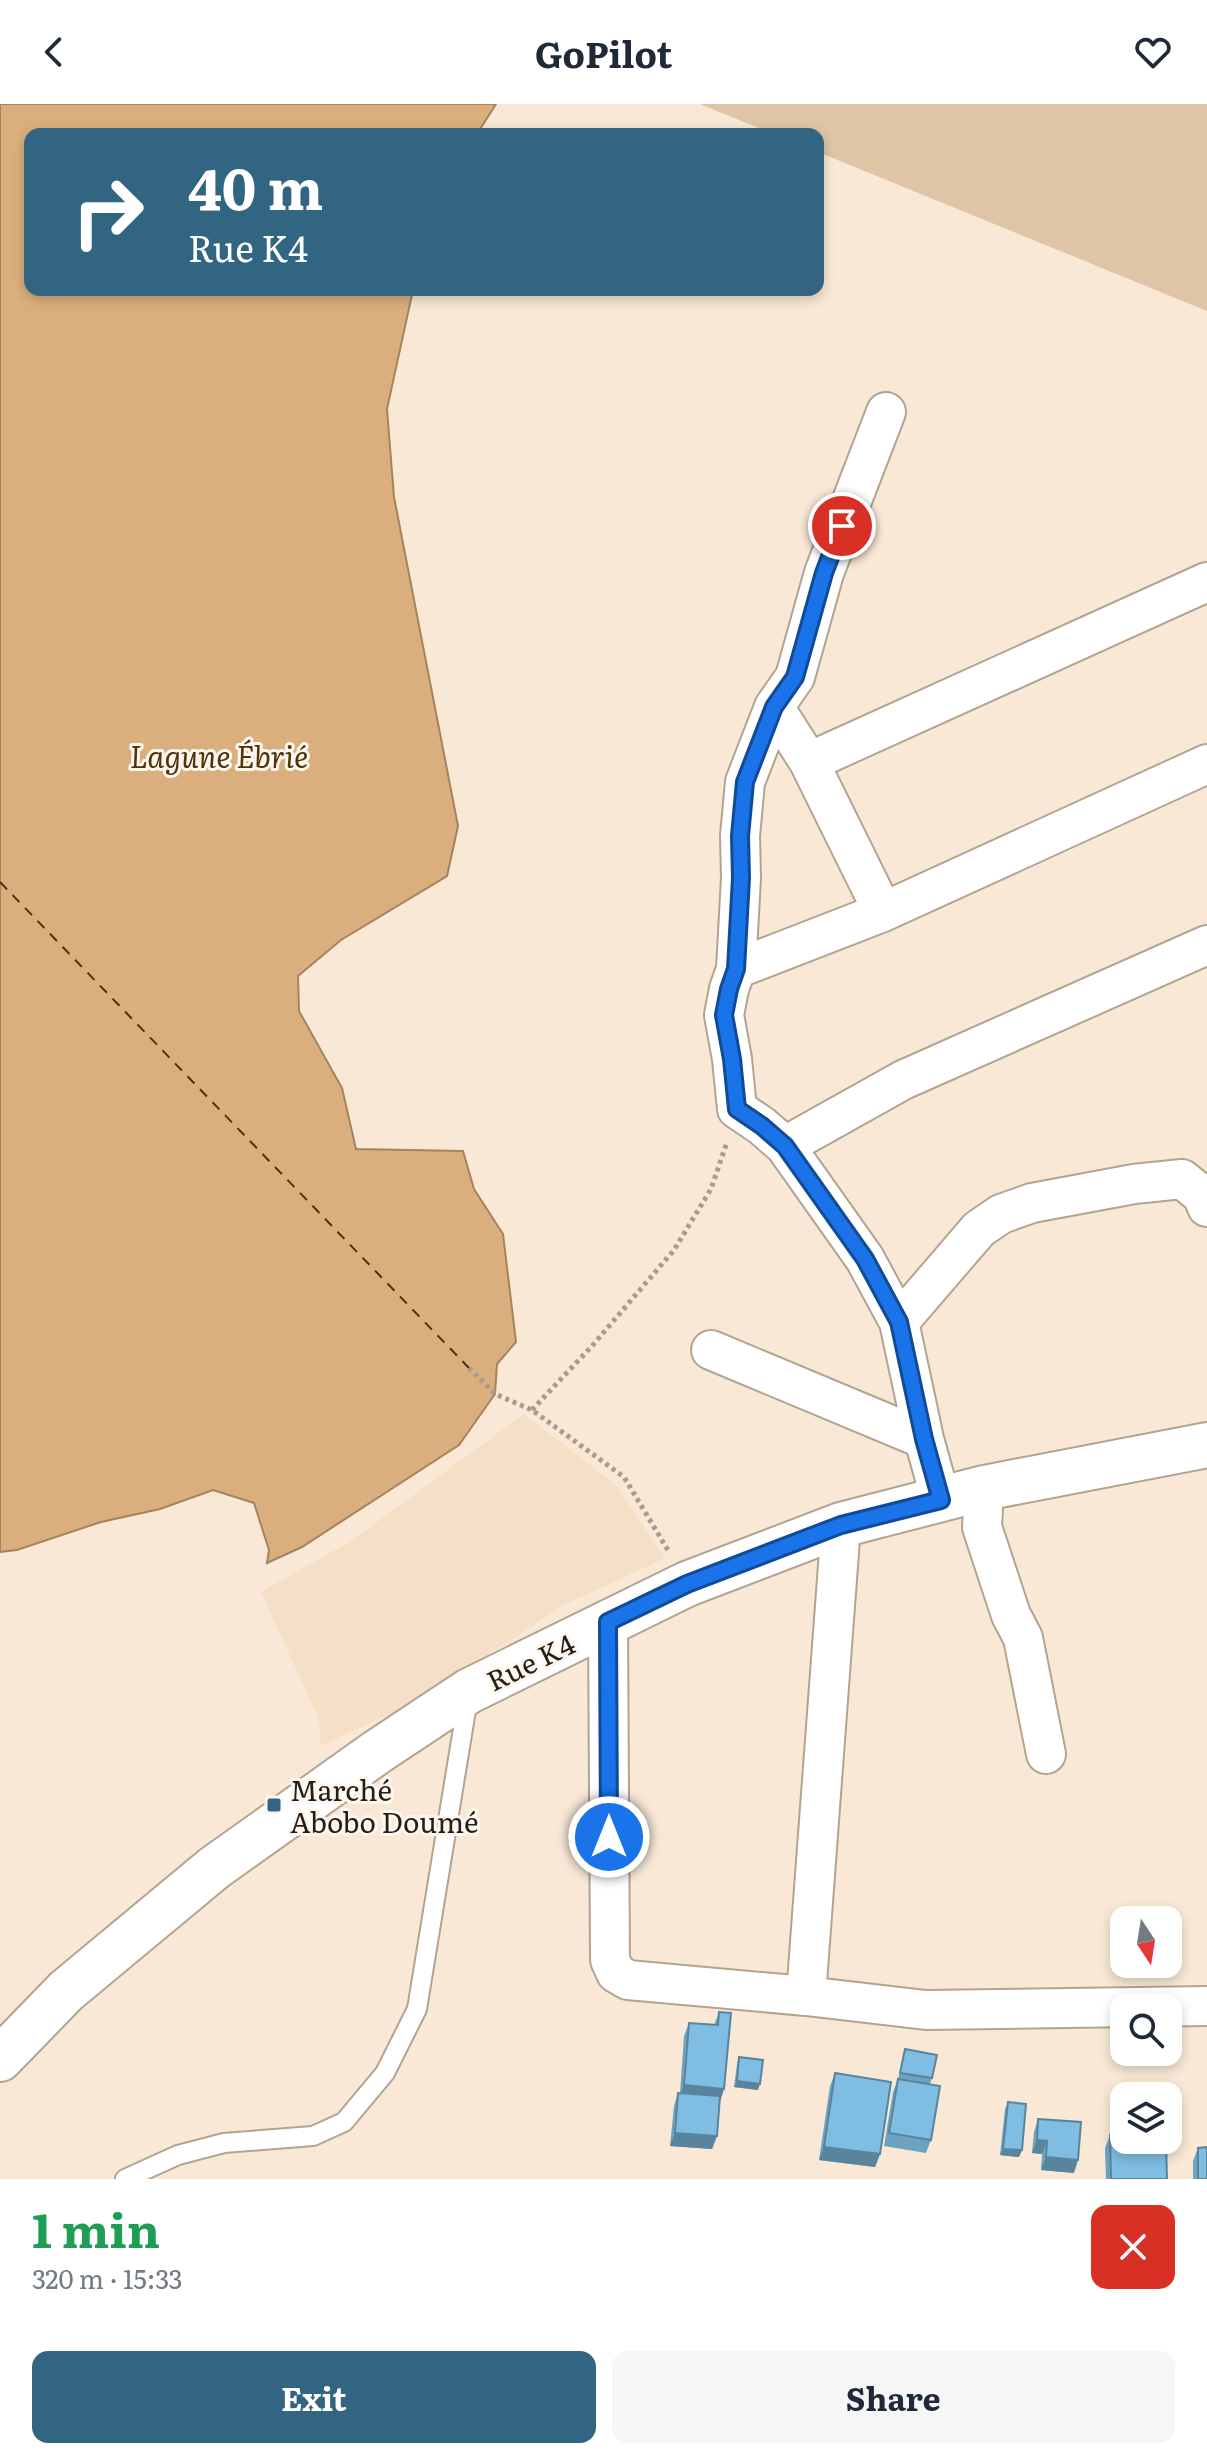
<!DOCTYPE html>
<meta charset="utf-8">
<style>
:root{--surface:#fff;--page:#f6f6f7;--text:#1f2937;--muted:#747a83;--accent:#326582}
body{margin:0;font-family:Literata,serif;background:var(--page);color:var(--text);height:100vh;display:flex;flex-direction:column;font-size:30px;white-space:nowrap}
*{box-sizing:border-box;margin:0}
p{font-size:26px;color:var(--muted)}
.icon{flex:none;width:44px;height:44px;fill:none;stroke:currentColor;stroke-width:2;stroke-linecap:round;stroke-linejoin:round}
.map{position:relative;height:2075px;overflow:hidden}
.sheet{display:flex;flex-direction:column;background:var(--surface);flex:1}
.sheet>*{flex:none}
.top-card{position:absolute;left:24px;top:24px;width:800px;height:168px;border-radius:16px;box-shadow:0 4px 12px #0003;background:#326582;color:#fff;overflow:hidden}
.needle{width:52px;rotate:168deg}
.buttons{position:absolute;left:1110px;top:1802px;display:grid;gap:16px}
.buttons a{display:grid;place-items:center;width:72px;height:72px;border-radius:16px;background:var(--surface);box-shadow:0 4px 12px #0003;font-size:40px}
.pin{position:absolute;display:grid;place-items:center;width:68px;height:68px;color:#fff;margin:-34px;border:4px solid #fff;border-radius:50%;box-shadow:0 2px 8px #0007}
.me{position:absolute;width:88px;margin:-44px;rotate:0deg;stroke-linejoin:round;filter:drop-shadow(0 0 6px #0008)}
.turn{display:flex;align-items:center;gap:28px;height:168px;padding:0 32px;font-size:36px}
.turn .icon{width:104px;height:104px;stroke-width:2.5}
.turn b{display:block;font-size:56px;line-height:68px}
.round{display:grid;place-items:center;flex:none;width:84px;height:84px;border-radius:16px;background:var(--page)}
.overview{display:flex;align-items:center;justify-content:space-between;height:136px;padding:0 32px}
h1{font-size:48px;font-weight:700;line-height:60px;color:#1e9e55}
.primary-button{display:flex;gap:16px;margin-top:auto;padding:16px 32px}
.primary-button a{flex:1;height:92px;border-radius:16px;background:var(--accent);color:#fff;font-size:32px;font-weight:700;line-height:92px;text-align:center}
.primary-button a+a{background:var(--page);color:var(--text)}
header{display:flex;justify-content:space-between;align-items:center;height:104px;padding:0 32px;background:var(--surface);font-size:36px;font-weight:700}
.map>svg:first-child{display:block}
.built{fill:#f5dfc6}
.green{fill:#dfc4a5}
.water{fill:#daaf7d;stroke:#a3845e;stroke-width:2}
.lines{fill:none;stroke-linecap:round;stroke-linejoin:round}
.ferry{stroke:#4f3309;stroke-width:2;stroke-dasharray:10 8;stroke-linecap:butt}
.lane-casing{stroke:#b3a492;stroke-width:22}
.street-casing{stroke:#b3a492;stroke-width:42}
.secondary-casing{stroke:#b3a492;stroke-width:48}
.path{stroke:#a99c8e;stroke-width:5;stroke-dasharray:4 4;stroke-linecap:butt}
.lane{stroke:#fff;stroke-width:18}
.street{stroke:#fff;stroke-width:38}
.secondary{stroke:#fff;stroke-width:44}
.wall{fill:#6da3c2}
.shaded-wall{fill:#59849e}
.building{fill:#7fbde2;stroke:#59849e;stroke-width:2}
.route-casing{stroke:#114b97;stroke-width:20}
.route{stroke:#1a73e8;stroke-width:14}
.poi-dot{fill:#326582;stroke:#fef7f0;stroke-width:3}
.labels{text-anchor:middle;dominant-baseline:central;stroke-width:6;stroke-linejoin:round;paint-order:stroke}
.street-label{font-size:28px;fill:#241e17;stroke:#fef7f0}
.poi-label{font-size:28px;fill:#241e17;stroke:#fef7f0;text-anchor:start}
.water-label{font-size:30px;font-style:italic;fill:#4f3309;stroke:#fef7f0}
</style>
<header><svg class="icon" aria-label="back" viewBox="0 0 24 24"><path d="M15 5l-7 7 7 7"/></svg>GoPilot<svg class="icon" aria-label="heart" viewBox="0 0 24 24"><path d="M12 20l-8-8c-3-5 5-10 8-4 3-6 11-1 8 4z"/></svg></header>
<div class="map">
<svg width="1207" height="2075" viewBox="0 0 1207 2075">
<rect width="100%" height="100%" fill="#f9e8d6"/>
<!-- built -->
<path class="built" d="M524 1310 617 1382 665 1454 564 1501 415 1598 321 1642 318 1613 261 1488 351 1437Z"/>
<!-- green -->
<path class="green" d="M700 0H1207V207L818 48V30H773Z"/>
<!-- water -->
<path class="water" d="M0 0H496L477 30H30V186H413L387 305 394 393 458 722 447 772 341 836 298 872 299 907 342 984 356 1045 463 1047 474 1085 503 1130 516 1238 497 1260 495 1290 459 1341 302 1443 267 1459 269 1446 254 1399 213 1386 160 1405 101 1418 17 1446 0 1448Z"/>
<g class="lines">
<!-- ferry -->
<path class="ferry" d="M0 778 469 1264"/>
<!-- lane casing -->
<g class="lane-casing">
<path id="lane" d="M125 2075 178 2051 224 2039 313 2032 344 2018 385 1969 417 1905 468 1594"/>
</g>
<!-- street casing -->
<g class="street-casing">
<path id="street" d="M886 308 824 469 795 573 774 603 745 678 740 732 741 774 736 865 729 885 724 911 732 955 737 1005 762 1022 785 1042 865 1155 899 1218 924 1335 941 1396
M774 603 809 658 883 808
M809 658 1207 478
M736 865 883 808 1207 660
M785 1042 903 976 1207 841
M899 1218 979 1125 1001 1110 1032 1099 1134 1080 1182 1075 1202 1091 1207 1103
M711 1246 924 1335
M984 1384 982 1423 1011 1511 1023 1534 1046 1650
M608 1518 610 1856 616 1869 628 1876 806 1892 926 1906 1207 1902
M806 1892 841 1421"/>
</g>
<!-- secondary casing -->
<g class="secondary-casing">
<path id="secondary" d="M0 1955 66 1887 214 1764 377 1648 469 1587 687 1480 841 1421 984 1384 1207 1341"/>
</g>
<!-- path -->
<path class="path" d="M469 1264 495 1290 532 1306 624 1373 669 1448
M532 1306 592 1242 674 1146 711 1085 727 1038"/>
<!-- lane -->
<use href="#lane" class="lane"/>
<!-- street -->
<use href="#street" class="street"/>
<!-- secondary -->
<use href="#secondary" class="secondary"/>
</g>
<!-- wall -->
<path class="wall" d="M719 1908V1998L717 2032 712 2045 670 2042 674 2002 678 1989H680L684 1932 689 1919 714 1921Z
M905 1945 932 1974 930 1980 931 2036 926 2049 884 2042 893 1988 898 1975Z
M739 1953 758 1986 734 1983 737 1960Z
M835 1969 880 2050 875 2063 819 2056 830 1982Z
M1008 1998 1022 2046 1019 2053 1000 2051 1005 2005Z
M1038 2015 1074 2069 1041 2066 1042 2050 1032 2049 1034 2028Z
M1110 2031 1167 2075H1106L1105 2044Z
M1198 2044 1207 2075H1193V2057Z"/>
<!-- shaded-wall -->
<path class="shaded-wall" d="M737 1977 760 1980 758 1986 734 1983Z
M684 1981 724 1985 720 1998 679 1994Z
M675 2029 717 2032 712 2045 670 2042Z
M1037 2036 1047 2037 1042 2050 1032 2049Z
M824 2043 880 2050 875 2063 819 2056Z
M1003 2045 1022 2046 1019 2053 1000 2051Z
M1046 2053 1078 2056 1074 2069 1041 2066Z"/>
<!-- building -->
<path class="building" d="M719 1908 731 1909 724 1985 684 1981 689 1919 718 1921Z
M905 1945 937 1951 932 1974 900 1969Z
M739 1953 763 1956 760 1980 737 1977Z
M835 1969 891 1978 880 2050 824 2043Z
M898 1975 940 1982 931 2036 889 2029Z
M678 1989 720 1992 717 2032 675 2029Z
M1008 1998 1026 2000 1022 2046 1003 2045Z
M1038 2015 1081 2018 1078 2056 1046 2053 1047 2037 1037 2036Z
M1110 2031H1124V2036H1166L1167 2075H1111Z
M1207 2043V2075H1198V2044Z"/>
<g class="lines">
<!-- route casing -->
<g class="route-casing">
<path id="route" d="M609 1733 608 1518 687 1480 841 1421 941 1396 924 1335 899 1218 865 1155 785 1042 762 1022 737 1005 732 955 724 911 729 885 736 865 741 774 740 732 745 678 774 603 795 573 824 469 842 422"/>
</g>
<!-- route -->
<use href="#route" class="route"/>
</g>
<!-- markers -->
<rect class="poi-dot" x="266" y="1693" width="16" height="16" rx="4"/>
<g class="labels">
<!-- street labels -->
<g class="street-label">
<text transform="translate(530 1557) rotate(-26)">Rue K4</text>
</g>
<!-- poi labels -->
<g class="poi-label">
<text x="290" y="1685">Marché<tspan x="290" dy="32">Abobo Doumé</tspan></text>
</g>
<!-- water labels -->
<g class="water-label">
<text x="219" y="651">Lagune Ébrié</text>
</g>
</g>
</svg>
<div class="buttons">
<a><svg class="needle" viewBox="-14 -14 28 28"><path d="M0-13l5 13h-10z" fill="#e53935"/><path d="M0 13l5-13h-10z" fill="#747a83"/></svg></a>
<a><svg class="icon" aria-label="search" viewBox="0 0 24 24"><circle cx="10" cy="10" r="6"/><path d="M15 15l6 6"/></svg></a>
<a><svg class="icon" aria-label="layers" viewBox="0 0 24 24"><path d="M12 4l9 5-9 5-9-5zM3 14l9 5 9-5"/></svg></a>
</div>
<div class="pin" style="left:842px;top:422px;background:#d93025"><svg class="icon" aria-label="arrive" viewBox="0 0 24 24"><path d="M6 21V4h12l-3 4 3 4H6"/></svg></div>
<svg class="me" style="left:609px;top:1733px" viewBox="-20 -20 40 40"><circle r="17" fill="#1a73e8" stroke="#fff" stroke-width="3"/><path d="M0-11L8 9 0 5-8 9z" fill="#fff"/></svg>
<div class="top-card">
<div class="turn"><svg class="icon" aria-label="right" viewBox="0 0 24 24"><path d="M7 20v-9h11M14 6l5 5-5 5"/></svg><div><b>40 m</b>Rue K4</div></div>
</div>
</div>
<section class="sheet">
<div class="overview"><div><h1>1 min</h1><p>320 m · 15:33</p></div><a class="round" style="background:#d93025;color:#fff"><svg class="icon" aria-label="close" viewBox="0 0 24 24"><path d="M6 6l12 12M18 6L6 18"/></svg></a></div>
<div class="primary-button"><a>Exit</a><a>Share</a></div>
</section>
